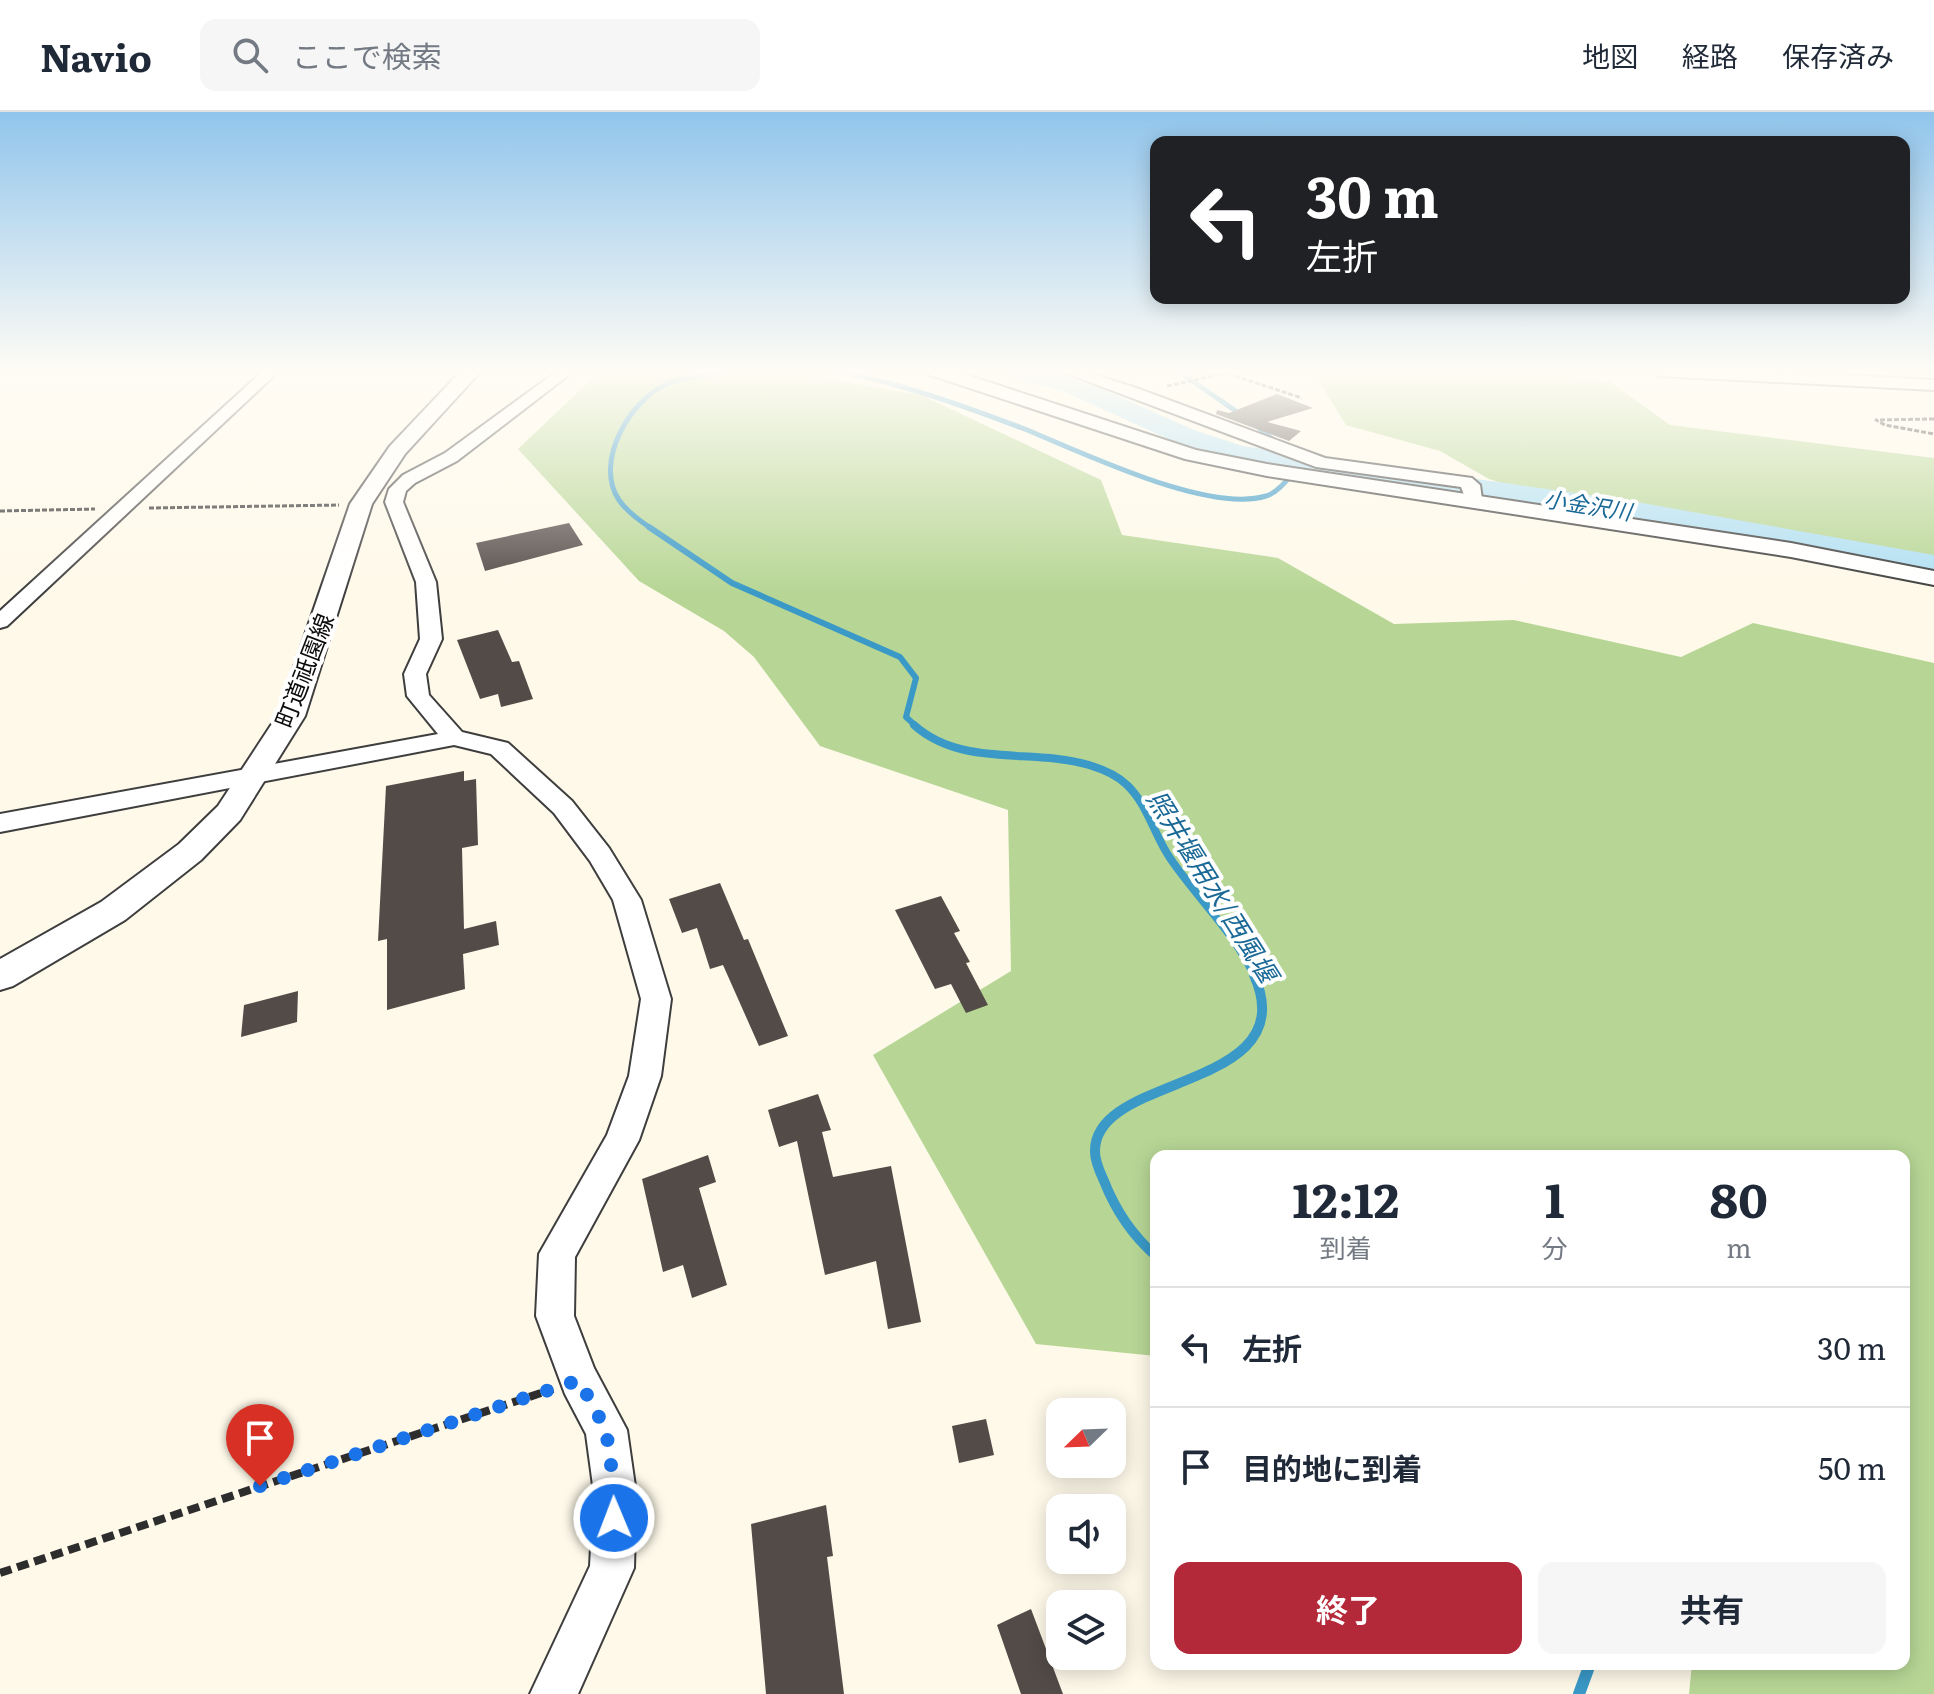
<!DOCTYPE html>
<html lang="ja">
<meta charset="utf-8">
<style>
:root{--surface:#fff;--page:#f6f6f7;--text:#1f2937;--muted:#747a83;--line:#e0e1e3;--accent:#b4293a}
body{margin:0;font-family:Literata,"Noto Sans JP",serif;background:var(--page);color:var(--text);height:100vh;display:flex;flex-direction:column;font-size:30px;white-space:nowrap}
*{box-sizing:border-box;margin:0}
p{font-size:26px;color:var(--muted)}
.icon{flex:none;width:44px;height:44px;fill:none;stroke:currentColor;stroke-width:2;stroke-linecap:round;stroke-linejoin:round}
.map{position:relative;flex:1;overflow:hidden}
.side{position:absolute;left:1150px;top:1038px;width:760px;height:520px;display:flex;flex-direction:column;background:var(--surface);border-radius:16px;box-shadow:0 4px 20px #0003}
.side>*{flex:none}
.hud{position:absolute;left:1150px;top:24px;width:760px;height:168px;border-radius:16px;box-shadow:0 4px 20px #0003;background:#202124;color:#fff;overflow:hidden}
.needle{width:52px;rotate:247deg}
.fabs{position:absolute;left:1046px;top:1286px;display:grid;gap:16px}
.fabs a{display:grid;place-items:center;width:80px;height:80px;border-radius:16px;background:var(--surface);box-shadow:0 4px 20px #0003;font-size:40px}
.pin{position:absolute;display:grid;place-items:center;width:68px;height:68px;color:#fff;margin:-82px -34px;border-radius:50% 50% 50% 0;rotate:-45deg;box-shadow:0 0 8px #0007}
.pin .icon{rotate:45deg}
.me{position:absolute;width:88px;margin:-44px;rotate:359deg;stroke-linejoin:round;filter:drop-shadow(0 0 6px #0008)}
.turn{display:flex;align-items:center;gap:28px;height:168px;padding:0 24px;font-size:36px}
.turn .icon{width:104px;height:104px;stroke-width:2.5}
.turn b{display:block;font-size:56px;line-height:68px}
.eta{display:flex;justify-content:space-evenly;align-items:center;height:136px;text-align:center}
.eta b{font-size:48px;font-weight:700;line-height:56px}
.action{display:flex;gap:16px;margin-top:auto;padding:16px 24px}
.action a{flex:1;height:92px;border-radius:16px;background:var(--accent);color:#fff;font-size:32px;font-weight:700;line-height:92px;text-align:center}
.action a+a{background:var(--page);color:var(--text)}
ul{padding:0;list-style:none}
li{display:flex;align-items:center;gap:24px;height:120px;padding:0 24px;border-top:2px solid var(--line)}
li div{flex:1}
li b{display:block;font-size:30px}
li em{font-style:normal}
header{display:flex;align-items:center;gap:48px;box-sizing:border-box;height:112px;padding:0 40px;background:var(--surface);border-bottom:2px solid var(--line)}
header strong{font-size:38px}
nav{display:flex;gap:44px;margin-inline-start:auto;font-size:28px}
.search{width:560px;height:72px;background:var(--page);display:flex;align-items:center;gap:20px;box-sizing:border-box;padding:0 28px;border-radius:16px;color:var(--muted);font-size:30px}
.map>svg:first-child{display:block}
.forest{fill:#b7d695}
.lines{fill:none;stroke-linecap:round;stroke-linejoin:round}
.stream-far4{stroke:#3a99c7;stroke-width:5}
.stream-far3{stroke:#3a99c7;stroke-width:6}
.stream-far2{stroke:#3a99c7;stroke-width:8}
.stream-far1{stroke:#3a99c7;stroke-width:10}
.stream{stroke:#3a99c7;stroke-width:12}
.river{fill:#b0dff3;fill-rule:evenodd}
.building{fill:#534b48}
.minor-casing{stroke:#3e3e3e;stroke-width:4}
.tertiary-casing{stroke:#3e3e3e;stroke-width:4}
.path-far1{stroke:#2d2d2d;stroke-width:3;stroke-dasharray:5 2;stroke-linecap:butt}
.path{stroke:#2d2d2d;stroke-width:8;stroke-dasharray:12 6;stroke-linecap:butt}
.minor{fill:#fff;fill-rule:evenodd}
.tertiary{fill:#fff;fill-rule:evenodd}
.route{stroke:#1a73e8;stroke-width:14;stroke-dasharray:0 25.2}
.labels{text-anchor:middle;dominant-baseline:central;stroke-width:8;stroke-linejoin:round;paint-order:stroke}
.far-water-label{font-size:22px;font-style:italic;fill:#1a6996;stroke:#fff}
.street-label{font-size:24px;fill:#0b0b0b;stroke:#fff}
.water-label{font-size:26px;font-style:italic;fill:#1a6996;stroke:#fff}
</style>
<header>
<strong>Navio</strong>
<div class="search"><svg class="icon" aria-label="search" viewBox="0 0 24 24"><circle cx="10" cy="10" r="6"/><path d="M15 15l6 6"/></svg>ここで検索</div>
<nav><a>地図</a><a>経路</a><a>保存済み</a></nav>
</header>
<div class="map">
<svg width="1934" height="1582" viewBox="0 0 1934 1582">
<rect width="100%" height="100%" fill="#fef9e9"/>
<!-- forest -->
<path class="forest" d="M621 259H782L921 283 1101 368 1122 423 1278 446 1394 512 1514 508 1681 545 1753 511 1934 551V1582H1689L1692 1552H1904V1044H1156V1244L1036 1232 873 943 1011 859 1008 698 820 634 754 545 724 519 639 469 518 337 593 266Z
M1313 259H1531L1610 270 1670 313 1934 346V463L1579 396 1489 367 1440 339 1346 313Z"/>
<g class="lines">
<!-- stream-far4 -->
<path class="stream-far4" d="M836 259C900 271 961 293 1022 316 1080 339 1207 402 1266 384 1279 381 1292 361 1302 352L1257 314
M1178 259 1243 304
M652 417C640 409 627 400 619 388 593 350 631 286 669 271 689 263 715 263 736 259"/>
<!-- stream-far3 -->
<path class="stream-far3" d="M649 415 732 471 900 545 916 566 906 605 917 615"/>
<!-- stream-far2 -->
<path class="stream-far2" d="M914 613C962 656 1032 636 1089 653 1102 657 1117 663 1127 673 1148 693 1154 723 1170 746 1197 786 1235 821 1255 865"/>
<!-- stream-far1 -->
<path class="stream-far1" d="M1156 1144C1133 1124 1115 1097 1104 1069 1100 1060 1095 1050 1095 1040 1093 960 1306 980 1254 863"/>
<!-- stream -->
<path class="stream" d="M1579 1582 1590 1552"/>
<!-- river -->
<path class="river" d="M1004 259 1054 260 1111 281 1194 318 1243 334 1631 389 1934 443V463L1631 407 1339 367 1242 350 1175 330 1065 280 1007 264Z"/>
</g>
<!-- building -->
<path class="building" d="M1277 282 1313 296 1267 310 1301 319 1289 329 1216 302 1217 298 1229 301Z
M569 411 583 433 485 459 476 431Z
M498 518 512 550 519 549 533 587 501 595 498 582 480 587 457 528Z
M464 659V669L476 667 478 733 462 736 464 817 496 809 499 833 463 842 465 877 387 898V827L378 829 386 674Z
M720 771 744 828 748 827 788 924 759 934 723 853 710 857 697 816 682 821 669 787Z
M941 784 960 819 954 821 970 850 966 851 988 893 966 901 951 872 935 877 895 798Z
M298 879 297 910 241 925 244 893Z
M818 982 831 1018 822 1020 833 1065 891 1054 921 1210 888 1217 876 1149 825 1163 797 1029 779 1035 768 998Z
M708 1043 716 1070 699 1076 727 1173 692 1186 683 1153 663 1160 642 1067Z
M986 1307 994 1343 959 1351 952 1314Z
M826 1393 833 1444 827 1445 844 1582H766L751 1412Z
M1031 1497 1063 1582H1021L997 1513Z"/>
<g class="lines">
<!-- minor casing -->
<g class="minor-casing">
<path id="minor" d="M263 259H279L7 514 0 516V499Z
M557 259H574L457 349 415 371 406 379 403 390 436 470 442 527 426 562 429 583 462 620 508 631 572 689 609 736 641 788 671 887 661 964 639 1028 575 1145 574 1204 594 1256 627 1318 636 1381 634 1456 578 1582H530L590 1454 594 1381 586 1322 565 1282 536 1204 539 1142 607 1023 629 964 641 887 613 788 590 749 554 701 491 642 454 633 0 720V702L438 622 407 584 404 562 420 527 416 470 385 390 389 377 403 363 445 341Z
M1060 259H1084L1139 277 1325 346 1472 366 1480 373 1482 387 1479 391H1467L1461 375 1316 355Z"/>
</g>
<!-- tertiary casing -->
<g class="tertiary-casing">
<path id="tertiary" d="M461 259H481L405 342 372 392 305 604 240 708 201 748 125 808 13 874 0 878V847L101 790 179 732 218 694 277 604 350 392 390 334Z
M927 259H955L1196 338 1267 352 1791 431 1934 459V473L1791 445 1267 364 1185 347 930 263Z
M1649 259H1773L1934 268V278L1658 264Z"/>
</g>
<!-- path-far1 -->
<path class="path-far1" d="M1167 274 1226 261 1302 286
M1934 307 1876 308 1885 313 1934 322
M149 396 339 393
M0 399 95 397"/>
<!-- path -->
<path class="path" d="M0 1461 553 1277"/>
<!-- minor -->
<use href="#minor" class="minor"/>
<!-- tertiary -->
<use href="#tertiary" class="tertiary"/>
</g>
<!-- sky -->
<linearGradient id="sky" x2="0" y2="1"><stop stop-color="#91c5ec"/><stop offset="0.54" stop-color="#fffcf5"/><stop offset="1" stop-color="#fffcf5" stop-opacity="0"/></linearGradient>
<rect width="1934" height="481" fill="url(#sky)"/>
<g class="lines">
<!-- route -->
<path class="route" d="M260 1374 579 1268 606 1318 615 1381 614 1406"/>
</g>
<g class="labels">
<!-- far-water labels -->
<g class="far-water-label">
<text transform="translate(1588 392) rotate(9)">小金沢川</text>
</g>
<!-- street labels -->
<g class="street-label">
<text transform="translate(303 558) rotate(-69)">町道祗園線</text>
</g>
<!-- water labels -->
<g class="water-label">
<text transform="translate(1214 773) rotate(58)">照井堰用水/西風堰</text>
</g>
</g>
</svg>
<div class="fabs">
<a><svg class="needle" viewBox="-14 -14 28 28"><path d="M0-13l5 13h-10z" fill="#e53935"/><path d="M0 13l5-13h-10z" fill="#747a83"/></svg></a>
<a><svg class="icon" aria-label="sound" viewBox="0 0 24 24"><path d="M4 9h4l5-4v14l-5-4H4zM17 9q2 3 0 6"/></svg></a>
<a><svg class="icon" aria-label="layers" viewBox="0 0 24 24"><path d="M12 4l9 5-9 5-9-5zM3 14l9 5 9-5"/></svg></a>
</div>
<div class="pin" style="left:260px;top:1374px;background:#d93025"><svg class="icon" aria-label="arrive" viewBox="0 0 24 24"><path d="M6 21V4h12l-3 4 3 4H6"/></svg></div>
<svg class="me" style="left:614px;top:1406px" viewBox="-20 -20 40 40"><circle r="17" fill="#1a73e8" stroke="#fff" stroke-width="3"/><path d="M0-11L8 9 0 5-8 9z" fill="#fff"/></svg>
<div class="hud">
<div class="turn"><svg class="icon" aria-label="left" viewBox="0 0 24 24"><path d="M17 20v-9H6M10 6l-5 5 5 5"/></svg><div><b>30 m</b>左折</div></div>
</div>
<section class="side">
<div class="eta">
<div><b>12:12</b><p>到着</p></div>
<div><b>1</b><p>分</p></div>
<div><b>80</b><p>m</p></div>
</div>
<ul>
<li><svg class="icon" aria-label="left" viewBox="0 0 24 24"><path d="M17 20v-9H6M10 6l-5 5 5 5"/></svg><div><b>左折</b></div><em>30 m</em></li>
<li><svg class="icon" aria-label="arrive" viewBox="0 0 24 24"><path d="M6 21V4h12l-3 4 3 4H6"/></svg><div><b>目的地に到着</b></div><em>50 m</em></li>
</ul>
<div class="action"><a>終了</a><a>共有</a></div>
</section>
</div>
